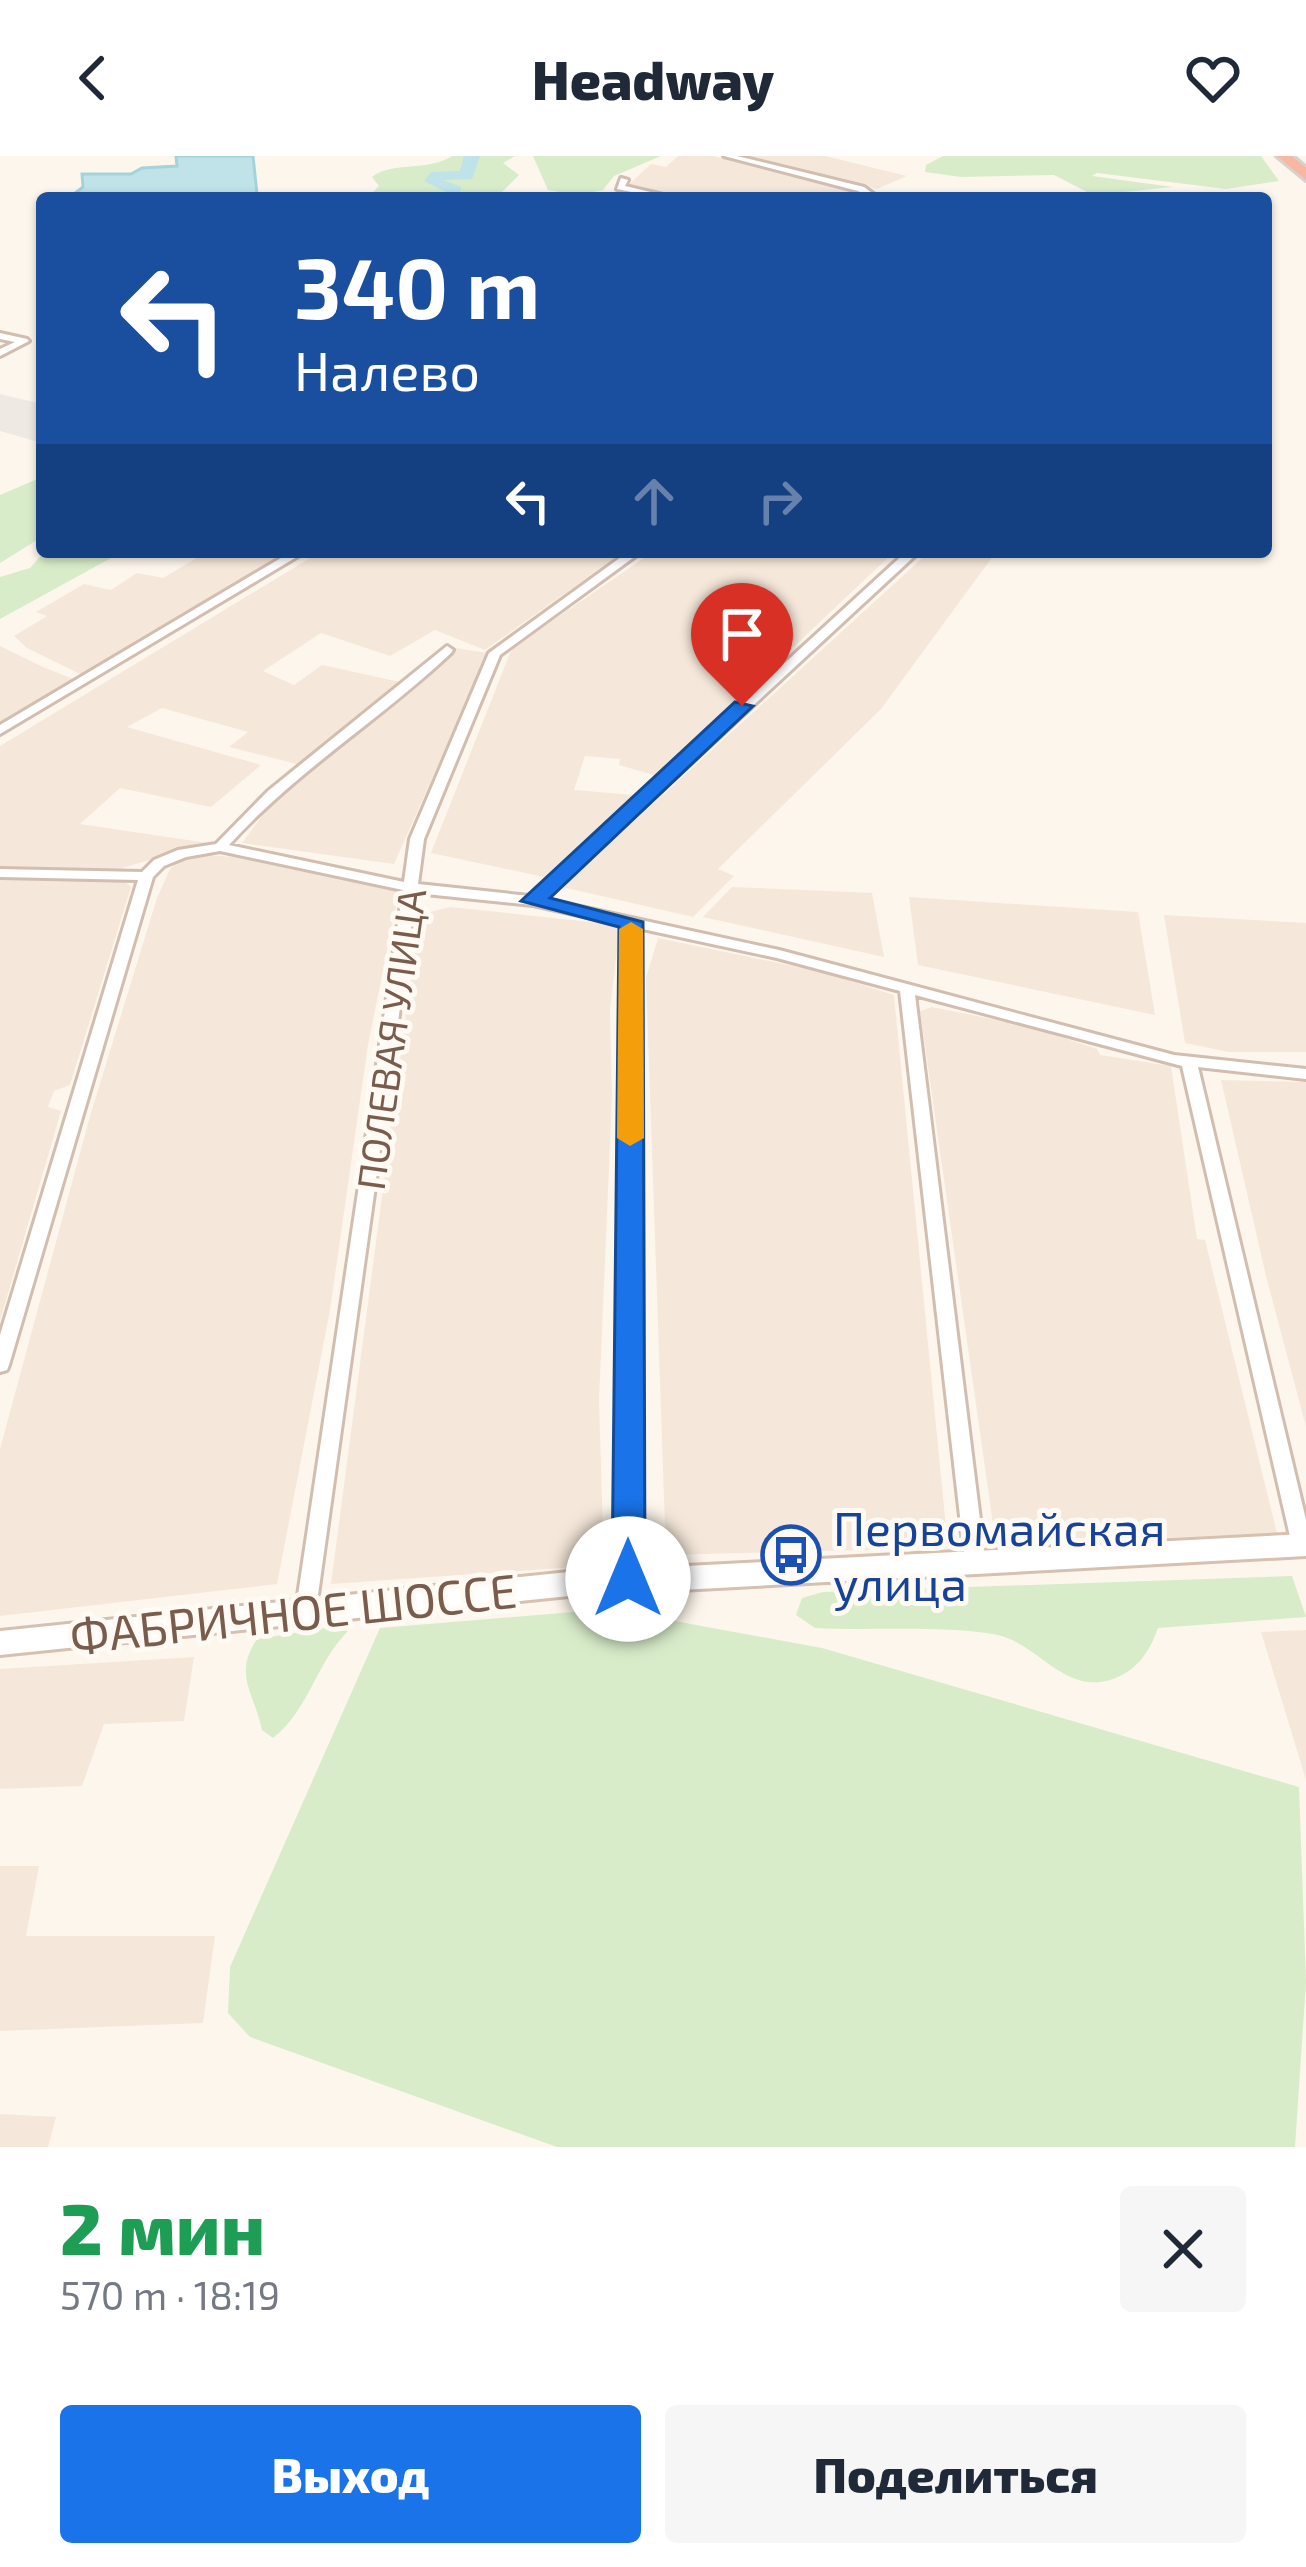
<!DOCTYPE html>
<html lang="ru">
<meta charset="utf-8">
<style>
:root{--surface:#fff;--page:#f6f6f7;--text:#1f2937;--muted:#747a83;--accent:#1a73e8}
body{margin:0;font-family:"Exo 2",sans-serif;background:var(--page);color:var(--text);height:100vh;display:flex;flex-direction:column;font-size:45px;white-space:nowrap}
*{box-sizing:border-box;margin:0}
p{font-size:39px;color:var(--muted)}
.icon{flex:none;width:66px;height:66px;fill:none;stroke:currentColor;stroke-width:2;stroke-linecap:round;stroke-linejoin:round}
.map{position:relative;height:1991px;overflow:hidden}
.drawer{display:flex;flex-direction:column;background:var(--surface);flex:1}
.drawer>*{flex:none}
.hud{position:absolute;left:36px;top:36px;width:1236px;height:366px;border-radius:12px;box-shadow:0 3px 9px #0004;background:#1a4fa0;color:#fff;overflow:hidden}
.pin{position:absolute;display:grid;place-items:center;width:102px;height:102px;color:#fff;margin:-123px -51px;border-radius:50% 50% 50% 0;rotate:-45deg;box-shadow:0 0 12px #0007}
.pin .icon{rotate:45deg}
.me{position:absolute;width:132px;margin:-66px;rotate:0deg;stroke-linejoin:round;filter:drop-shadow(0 0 9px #0008)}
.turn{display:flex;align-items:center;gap:42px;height:252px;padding:0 60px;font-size:54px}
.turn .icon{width:156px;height:156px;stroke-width:2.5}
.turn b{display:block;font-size:84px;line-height:102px}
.lanes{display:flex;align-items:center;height:114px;padding:0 60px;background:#0003;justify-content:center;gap:60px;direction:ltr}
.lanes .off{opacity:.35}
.round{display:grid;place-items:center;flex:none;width:126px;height:126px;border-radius:12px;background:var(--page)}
.headline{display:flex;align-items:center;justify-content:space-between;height:204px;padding:0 60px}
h1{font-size:72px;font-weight:800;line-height:90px;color:#1e9e55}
.button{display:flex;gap:24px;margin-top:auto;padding:24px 60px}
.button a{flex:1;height:138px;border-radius:12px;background:var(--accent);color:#fff;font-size:48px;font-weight:800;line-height:138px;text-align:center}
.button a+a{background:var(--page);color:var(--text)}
header{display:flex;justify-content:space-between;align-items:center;height:156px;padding:0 60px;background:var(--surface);font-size:54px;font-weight:800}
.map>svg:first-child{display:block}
.residential{fill:#f5e8da}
.industrial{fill:#efe9e4}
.green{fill:#d8ecc9}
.water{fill:#bfe3e8;stroke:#a5d3da;stroke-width:3}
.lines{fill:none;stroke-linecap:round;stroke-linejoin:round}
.river{fill:#bfe3e8;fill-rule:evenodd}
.street-casing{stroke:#d1beb0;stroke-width:6}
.secondary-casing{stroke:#d6c0b0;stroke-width:6}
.highway-casing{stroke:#dad1cd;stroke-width:6}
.street{fill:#fff;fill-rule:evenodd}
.secondary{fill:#fff;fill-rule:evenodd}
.highway{fill:#f7b7a3;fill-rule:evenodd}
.route{fill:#1a73e8;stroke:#114b97;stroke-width:3}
.slow{fill:#f59e0b}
.labels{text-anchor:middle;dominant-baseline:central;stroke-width:10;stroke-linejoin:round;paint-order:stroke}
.street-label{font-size:39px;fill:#7a5c4d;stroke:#fffaf3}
.near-transit-label{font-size:48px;fill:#164399;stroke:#fffaf3;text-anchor:start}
.near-street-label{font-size:48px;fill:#7a5c4d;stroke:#fffaf3}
</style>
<header><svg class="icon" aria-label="back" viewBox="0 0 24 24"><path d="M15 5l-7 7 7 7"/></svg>Headway<svg class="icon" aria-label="heart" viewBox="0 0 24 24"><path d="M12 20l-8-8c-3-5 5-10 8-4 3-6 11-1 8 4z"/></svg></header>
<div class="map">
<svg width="1306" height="1991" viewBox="0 0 1306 1991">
<rect width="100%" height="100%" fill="#fdf6ec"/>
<!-- residential -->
<path class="residential" d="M678 0H713L866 38 856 42H687L626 31 651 8 666 11Z
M744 0H825L907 20 877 33Z
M207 396H288L82 519 27 492 14 480 47 460 36 456 84 428 111 434 137 417 163 422Z
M320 396H623L485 494 435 474 390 500 321 477 263 515 294 529 322 509 405 527 305 610 229 591 248 576 162 552 127 571 261 609 211 651 120 632 80 668 208 687 112 715 0 713V590Z
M653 396H894L657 620 619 609 620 603 585 600 574 634 634 639 544 721 431 697 512 492Z
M929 396H996L881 553 718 713 734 720 693 761 562 731Z
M0 490 43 511 73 523 0 567Z
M455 492 488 497 394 708 242 687 270 649Z
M201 699 238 701 399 735 368 889 330 1154 277 1428 0 1460V1293L90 960 157 742 170 713 180 703Z
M0 720 124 725 131 731 70 929 54 935 48 951 61 955 0 1165Z
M732 731 872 737 884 801 703 761Z
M909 741 1138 756 1155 859 918 809Z
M450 751 620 769 610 854 612 941 599 1244 604 1409 331 1428 419 759Z
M1164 759 1306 767V896H1229L1185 887Z
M658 782 822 816 894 839 948 1392 666 1399 646 822Z
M932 851 1027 870 1097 893 1100 899 1171 910 1197 1083 1205 1084 1277 1377 996 1389 920 855Z
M1221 924 1306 926V1271L1266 1120Z
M1306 1474V1624L1261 1476Z
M194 1501 184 1565 104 1568 82 1630 0 1633V1513Z
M0 1710H39L26 1780H215L203 1867 0 1875Z
M0 1958 56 1961 48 1991H0Z"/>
<!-- industrial -->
<path class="industrial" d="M0 238 42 248V287L0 275Z"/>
<!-- green -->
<path class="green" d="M452 0H515L503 7 519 19 496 42H367L379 30 372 21C392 5 428 16 452 0Z
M533 0H661L614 20 603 34 576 39 548 34Z
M943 0H1261L1279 25 1226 33 1097 17 1092 20 1173 31 1093 39 1054 19 961 21 925 16 926 9Z
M42 321V381L0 407V339Z
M44 396H122L0 463V421L30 412Z
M1292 1420 1306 1461 1158 1472C1149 1497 1136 1516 1110 1524 1062 1538 1037 1485 993 1478 935 1469 873 1475 815 1472L796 1459 802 1442 823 1436Z
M609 1453 822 1492 1299 1631 1306 1826 1295 1991H557L250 1881 228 1857 230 1811 380 1472Z
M331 1471 348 1475C316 1507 309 1554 273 1582L262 1574C254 1536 233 1519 257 1483Z"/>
<!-- water -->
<path class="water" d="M176 0H253L257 38 78 42 74 38 83 31 82 18H131L142 12 177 10Z"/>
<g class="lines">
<!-- river -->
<path class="river" d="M464 0H480L472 23 443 24 461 31 460 42H444L446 36 424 25 431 16 460 15Z"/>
<!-- street casing -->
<g class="street-casing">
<path id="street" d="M724 0H737L864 31 879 42H870L858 35Z
M621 22 628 24 625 30 676 42H660L617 33Z
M0 177 27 183 29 185 0 200V193L15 186 0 183Z
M291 396H305L0 578V569Z
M628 396H641L500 499 424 683 418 728 530 740 906 396H919L544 743 779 794 1174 899 1306 913V923L1198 911 1306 1364V1396L1295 1395 1292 1389 1182 910 915 839 985 1404 982 1410 975 1412 968 1410 965 1404 900 835 777 802 638 772V1423L635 1429 628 1431 621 1429 618 1423 624 769 533 749 416 737 316 1453 313 1459 306 1461 299 1459 296 1453 403 734 220 695 186 701 164 710 153 721 9 1209 7 1214 0 1216V1179L138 724 0 721V713L142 716 154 704 178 694 216 688 268 635 447 490 453 494 451 497C380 564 295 616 229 689L404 726 410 683 489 497Z"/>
</g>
<!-- secondary casing -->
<g class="secondary-casing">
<path id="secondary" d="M1306 1378V1400L569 1440 0 1499V1475L569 1416Z"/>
</g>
<!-- highway casing -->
<g class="highway-casing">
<path id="highway" d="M1277 0H1292L1306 12V24Z"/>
</g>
<!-- street -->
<use href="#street" class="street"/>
<!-- secondary -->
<use href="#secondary" class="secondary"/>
<!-- highway -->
<use href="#highway" class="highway"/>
</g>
<!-- route -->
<path class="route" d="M735 546 753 550 550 742 643 766 645 1423 640 1433H617L612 1423 619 771 521 745Z"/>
<!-- slow -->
<path class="slow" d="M631 766 643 773 644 982 630 990 617 982 619 773Z"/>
<!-- icons -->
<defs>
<g id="bus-ring" transform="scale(3)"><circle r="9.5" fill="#fffaf3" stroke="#1a4fb4" stroke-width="1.5"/><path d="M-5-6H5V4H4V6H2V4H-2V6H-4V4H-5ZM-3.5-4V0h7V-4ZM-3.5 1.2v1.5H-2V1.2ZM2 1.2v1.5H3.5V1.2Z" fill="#1a4fb4"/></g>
</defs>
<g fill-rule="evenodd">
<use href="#bus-ring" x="791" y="1399"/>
</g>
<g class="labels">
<!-- street labels -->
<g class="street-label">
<text transform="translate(390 883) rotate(-82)">ПОЛЕВАЯ УЛИЦА</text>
</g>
<!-- near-transit labels -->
<g class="near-transit-label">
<text x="833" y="1371">Первомайская<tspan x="833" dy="55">улица</tspan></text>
</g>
<!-- near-street labels -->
<g class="near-street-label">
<text transform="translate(293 1456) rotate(-6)">ФАБРИЧНОЕ ШОССЕ</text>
</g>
</g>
</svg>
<div class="pin" style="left:742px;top:550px;background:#d93025"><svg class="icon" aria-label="arrive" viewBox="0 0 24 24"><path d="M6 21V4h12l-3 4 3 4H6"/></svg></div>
<svg class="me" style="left:628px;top:1423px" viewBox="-20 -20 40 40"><circle r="19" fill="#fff"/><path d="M0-13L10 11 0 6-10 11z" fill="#1a73e8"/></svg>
<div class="hud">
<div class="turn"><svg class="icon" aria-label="left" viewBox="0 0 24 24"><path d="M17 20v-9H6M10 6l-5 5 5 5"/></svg><div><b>340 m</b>Налево</div></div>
<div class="lanes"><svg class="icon" aria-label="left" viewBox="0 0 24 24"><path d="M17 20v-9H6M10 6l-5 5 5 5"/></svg><svg class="icon off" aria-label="ahead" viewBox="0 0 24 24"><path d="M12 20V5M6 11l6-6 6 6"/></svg><svg class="icon off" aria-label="right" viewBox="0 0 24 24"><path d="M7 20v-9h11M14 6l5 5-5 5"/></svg></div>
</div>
</div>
<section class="drawer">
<div class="headline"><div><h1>2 мин</h1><p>570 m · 18:19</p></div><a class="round"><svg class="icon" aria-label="close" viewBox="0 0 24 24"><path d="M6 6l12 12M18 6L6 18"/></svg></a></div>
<div class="button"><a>Выход</a><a>Поделиться</a></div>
</section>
